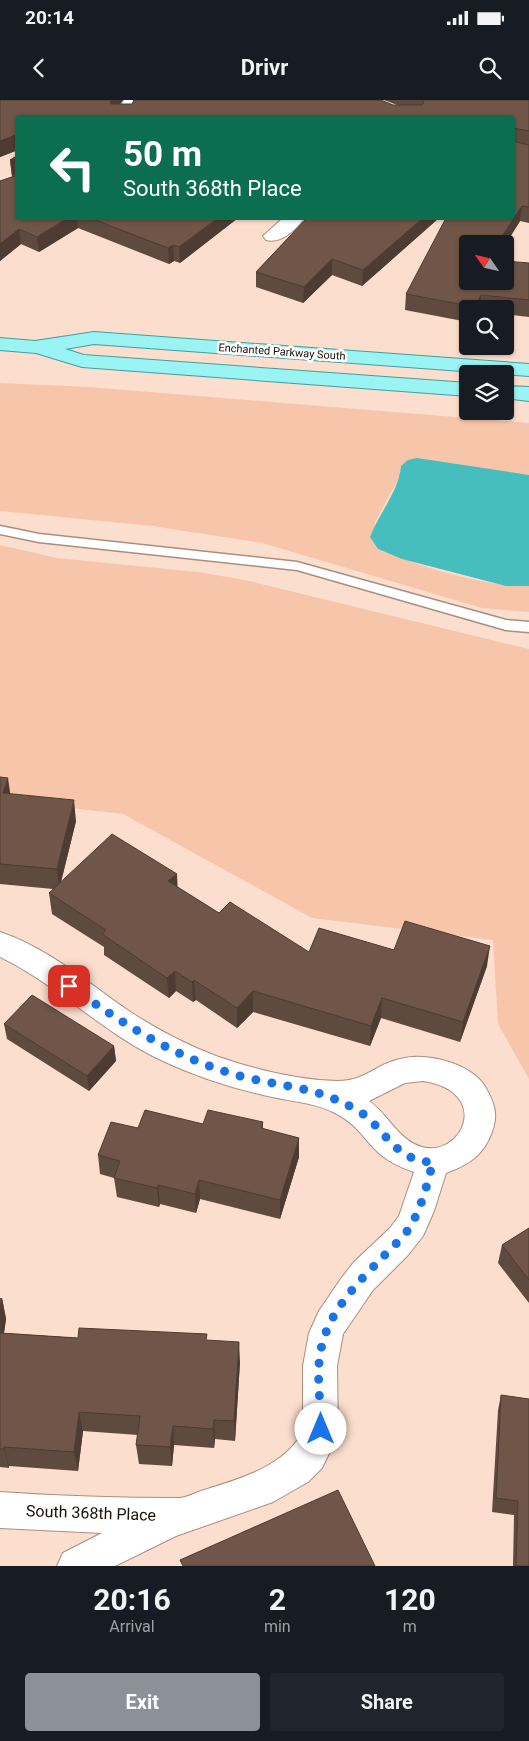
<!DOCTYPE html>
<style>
:root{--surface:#171b24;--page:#20242c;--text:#f1f3f6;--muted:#9ea1a6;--accent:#8c9099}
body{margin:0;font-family:Roboto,sans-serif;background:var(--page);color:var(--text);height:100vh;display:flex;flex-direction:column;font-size:19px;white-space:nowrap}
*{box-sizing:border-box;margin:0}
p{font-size:16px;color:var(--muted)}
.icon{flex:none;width:28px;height:28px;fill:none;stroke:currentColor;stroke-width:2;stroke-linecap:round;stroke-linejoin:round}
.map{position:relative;height:1466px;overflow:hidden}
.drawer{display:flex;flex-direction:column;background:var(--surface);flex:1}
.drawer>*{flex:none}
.hud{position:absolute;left:15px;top:15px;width:500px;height:105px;border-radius:5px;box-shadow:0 1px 4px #0004;background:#0b6e4f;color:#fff;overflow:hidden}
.needle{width:32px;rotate:304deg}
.fabs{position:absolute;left:459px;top:135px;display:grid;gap:10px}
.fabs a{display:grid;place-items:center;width:55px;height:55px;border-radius:5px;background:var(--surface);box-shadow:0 1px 4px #0004;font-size:25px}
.pin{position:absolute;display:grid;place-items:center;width:42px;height:42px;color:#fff;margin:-21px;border-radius:10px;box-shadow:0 2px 8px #0006}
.me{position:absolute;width:55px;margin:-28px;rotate:0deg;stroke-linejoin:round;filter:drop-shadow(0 0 4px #0008)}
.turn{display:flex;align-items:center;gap:18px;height:105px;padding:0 25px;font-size:22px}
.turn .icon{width:65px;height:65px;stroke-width:2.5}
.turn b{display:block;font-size:35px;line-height:42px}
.eta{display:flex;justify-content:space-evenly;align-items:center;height:85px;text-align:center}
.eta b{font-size:30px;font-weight:700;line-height:35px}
.primary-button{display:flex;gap:10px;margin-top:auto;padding:10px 25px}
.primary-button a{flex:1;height:58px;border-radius:5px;background:var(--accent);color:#fff;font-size:20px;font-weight:700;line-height:58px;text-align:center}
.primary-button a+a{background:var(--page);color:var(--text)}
.status{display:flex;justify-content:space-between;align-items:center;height:35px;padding:0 25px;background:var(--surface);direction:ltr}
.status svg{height:14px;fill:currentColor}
header{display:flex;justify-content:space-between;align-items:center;height:65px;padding:0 25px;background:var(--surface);font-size:22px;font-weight:700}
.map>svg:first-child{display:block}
.green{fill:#f7c6aa}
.water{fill:#46bebd}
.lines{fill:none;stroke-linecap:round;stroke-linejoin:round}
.service-casing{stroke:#a98e7f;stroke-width:3}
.minor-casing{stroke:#a98e7f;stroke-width:2}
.primary-casing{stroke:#409f9c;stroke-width:2}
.service{fill:#fff;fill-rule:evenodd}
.minor{fill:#fff;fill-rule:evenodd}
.primary{fill:#99f4f3;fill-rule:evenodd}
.wall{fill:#5f4a3e}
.shaded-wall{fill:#4e3c32}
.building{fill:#6f5648;stroke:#4e3c32}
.route{stroke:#1a73e8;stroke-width:9;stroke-dasharray:0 16.2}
.labels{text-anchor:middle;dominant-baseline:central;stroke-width:5;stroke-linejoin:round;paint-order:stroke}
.far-street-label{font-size:11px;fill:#19100a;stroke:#fff}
.near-street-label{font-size:16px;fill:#19100a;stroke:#fff}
</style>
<div class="status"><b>20:14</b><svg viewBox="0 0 49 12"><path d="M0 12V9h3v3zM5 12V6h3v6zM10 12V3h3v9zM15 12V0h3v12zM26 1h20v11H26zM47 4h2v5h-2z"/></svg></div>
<header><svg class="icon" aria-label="back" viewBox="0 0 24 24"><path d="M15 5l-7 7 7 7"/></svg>Drivr<svg class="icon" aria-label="search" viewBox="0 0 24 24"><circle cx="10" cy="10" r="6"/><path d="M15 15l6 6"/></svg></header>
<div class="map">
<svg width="529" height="1466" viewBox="0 0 529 1466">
<rect width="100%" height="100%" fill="#fcdece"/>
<!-- green -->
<path class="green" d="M0 283 89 287 529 323V375L497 371 401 366 400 376 375 422 378 449C421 467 482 486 529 486V512L482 508 262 443 152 426 0 411Z
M0 445 57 458 198 472 245 480 529 549V979L498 924 493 840 312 818 123 714 0 700Z"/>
<!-- water -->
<path class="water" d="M417 358 529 375V486H506L402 459 378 449 370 437C379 413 399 391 401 366L408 360Z"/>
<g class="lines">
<!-- service casing -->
<g class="service-casing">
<path id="service" d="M0 426 39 434 297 462 506 520 529 522V532L506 530 297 470 39 442 0 434Z"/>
</g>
<!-- minor casing -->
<g class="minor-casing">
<path id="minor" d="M124 0H142L131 18H113Z
M283 118H304C296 130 281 144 266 140L263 136Z
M0 832C48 848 88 883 129 911 156 929 185 944 216 956 253 969 297 980 337 981 355 981 365 975 379 967 404 954 426 954 452 963 466 968 480 976 487 990 497 1008 498 1020 489 1039 480 1058 465 1066 446 1073L434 1111 423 1136 408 1155 373 1190 343 1234 337 1266 338 1335 322 1368 308 1382 273 1402 176 1436 115 1466H57L63 1453 102 1433 0 1428V1392C59 1396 120 1398 179 1398 186 1398 197 1392 204 1390 241 1378 282 1368 303 1332V1266L309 1233 319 1211 340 1180 354 1162 390 1128 399 1116 414 1072C402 1068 391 1063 381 1055 362 1038 359 1025 333 1012 312 1002 287 1001 263 995 229 987 195 976 163 961 104 934 58 885 0 857ZM423 981C493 992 462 1058 422 1047 399 1041 388 1014 369 1001L405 983Z"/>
</g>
<!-- primary casing -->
<g class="primary-casing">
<path id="primary" d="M94 232 529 264V276L94 244 65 249 84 255 468 283V296L82 267 36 253 0 250V238L35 241Z
M505 286 529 287V301L505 298Z"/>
</g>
<!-- service -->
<use href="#service" class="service"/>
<!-- minor -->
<use href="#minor" class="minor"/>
<!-- primary -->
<use href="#primary" class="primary"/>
</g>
<!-- wall -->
<path class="wall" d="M0 0H123L120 4 397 5 384 0H529V123L520 121 505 145V144L468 181 529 163V217L505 214V209H468V222L405 210 406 194 512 18H18V50L0 57Z
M18 55V118H238L180 163 174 161 169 164 78 128 39 152 21 144 0 161V81L16 75 12 76 10 60Z
M307 118H439L362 186 332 175 303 203 256 187V172Z
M0 677 10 694 76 721 61 782 177 774V787L219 813 309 852 394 850 487 866 460 942 381 918 370 946 253 912 237 928 196 900 193 902 176 891 169 898 104 855V847L52 814 49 793 53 789 0 784Z
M4 924 114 946 116 961 89 991 7 939Z
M263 1022V1029L299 1038V1057L280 1119 200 1099 196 1113 160 1104 159 1107 117 1097 114 1078 100 1074 98 1055 138 1028 203 1024Z
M529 1128V1203L498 1163 502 1145Z
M0 1198H2L6 1219 4 1233 78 1238 207 1240 240 1262 235 1341 215 1339 214 1348 174 1345 172 1366 139 1364 136 1345 138 1335 83 1331 78 1371 9 1366V1368L0 1367Z
M501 1295 529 1466H513L514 1415 492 1412 498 1310Z"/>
<!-- shaded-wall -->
<path class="shaded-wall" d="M112 0H123L111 17 110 2Z
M18 34V50L0 57V41Z
M17 59 18 75 12 76 10 60Z
M522 106 520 121 505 145V144H497Z
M68 118H77L78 128 39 152 37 137Z
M218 118H238L180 163 179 147Z
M423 118H439L362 186 363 170Z
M19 129 21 144 0 161V144Z
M173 145 174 161 169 164 168 148Z
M332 159V175L303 203 304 187Z
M481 195 480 209H475V207Z
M8 678 11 699 3 693Z
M74 700 76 721 59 790 57 769Z
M177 774 178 795 168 781Z
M490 846 487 866 460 942 463 922Z
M175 871 176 891 169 898 167 878Z
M194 880 196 900 193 902 192 882Z
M253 891V912L237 928V908Z
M382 898 381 918 370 946 371 926Z
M114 946 116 961 89 991 87 976Z
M299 1038V1057L280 1119V1100Z
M199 1080 200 1099 196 1113 195 1094Z
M158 1085 160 1104 159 1107 157 1088Z
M2 1198 6 1219 1 1253 0 1207Z
M239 1242 240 1262 235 1341 234 1321Z
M79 1312 83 1331 78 1371 74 1352Z
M214 1320 215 1339 214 1348 213 1329Z
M173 1326 174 1345 172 1366 170 1347Z
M4 1347 9 1366V1368L4 1349Z"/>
<!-- building -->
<path class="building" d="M0 0H112L110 2 111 4H132L134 0H381L393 5H422L424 3 422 0H529V31L512 28V18H57L56 17 55 18H18V34L0 41Z
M512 41 529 45V107L522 106 497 144H468V181H505V161L529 163V200L481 195 475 207 406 194 446 118H512Z
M18 55V63L17 59 10 60Z
M18 75V118H68L37 137 19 129 0 144V81Z
M90 118H218L179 147 173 145 168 148Z
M307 118H423L363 170 332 159 304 187 256 172Z
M0 677 8 678 3 693 74 700 57 769 0 764Z
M112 734 177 774 168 781 219 813 230 802 309 852 319 828 394 850 405 821 490 846 463 922 382 898 371 926 253 891 237 908 194 880 192 882 175 871 167 878 102 834 106 830 49 793Z
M32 895 114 946 87 976 4 924Z
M145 1010 203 1024 208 1010 263 1022 261 1028 299 1038 280 1100 199 1080 195 1094 158 1085 157 1088 114 1078 120 1061 98 1055 111 1022 138 1028Z
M529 1128V1180L502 1145Z
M79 1228 207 1234 206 1240 239 1242 234 1321 214 1320 213 1329 173 1326 170 1347 136 1345 140 1316 79 1312 74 1352 4 1347V1349H0V1233L78 1238Z
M501 1295 529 1299V1466H516L518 1401 496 1398Z
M338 1390 375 1466H183L180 1460Z"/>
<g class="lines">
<!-- route -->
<path class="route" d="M69 886C123 923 170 955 233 974 269 985 311 986 343 1003 352 1007 362 1012 369 1019 389 1038 401 1062 433 1062 427 1084 422 1107 410 1127 403 1138 391 1148 382 1158 358 1182 330 1211 322 1245 315 1271 321 1302 321 1329"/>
</g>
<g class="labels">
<!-- far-street labels -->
<g class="far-street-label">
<text transform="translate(282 252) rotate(4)">Enchanted Parkway South</text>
</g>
<!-- near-street labels -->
<g class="near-street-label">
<text transform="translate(91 1413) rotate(2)">South 368th Place</text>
</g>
</g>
</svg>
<div class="fabs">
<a><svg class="needle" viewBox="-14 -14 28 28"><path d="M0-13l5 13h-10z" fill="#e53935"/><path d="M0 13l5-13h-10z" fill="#9ea1a6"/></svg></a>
<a><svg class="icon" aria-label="search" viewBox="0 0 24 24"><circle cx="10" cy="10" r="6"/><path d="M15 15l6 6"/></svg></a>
<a><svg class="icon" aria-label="layers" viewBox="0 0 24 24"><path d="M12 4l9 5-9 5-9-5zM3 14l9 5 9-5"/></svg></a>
</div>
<div class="pin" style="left:69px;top:886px;background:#d93025"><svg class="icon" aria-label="arrive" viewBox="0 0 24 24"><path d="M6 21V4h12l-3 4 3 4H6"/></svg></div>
<svg class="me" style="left:321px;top:1329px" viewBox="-20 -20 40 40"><circle r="19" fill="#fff"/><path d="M0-13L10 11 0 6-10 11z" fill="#1a73e8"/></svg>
<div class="hud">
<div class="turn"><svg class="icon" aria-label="left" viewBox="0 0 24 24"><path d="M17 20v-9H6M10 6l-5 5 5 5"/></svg><div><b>50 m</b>South 368th Place</div></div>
</div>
</div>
<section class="drawer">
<div class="eta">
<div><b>20:16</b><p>Arrival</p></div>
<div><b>2</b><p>min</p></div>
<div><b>120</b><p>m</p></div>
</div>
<div class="primary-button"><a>Exit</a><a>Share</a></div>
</section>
